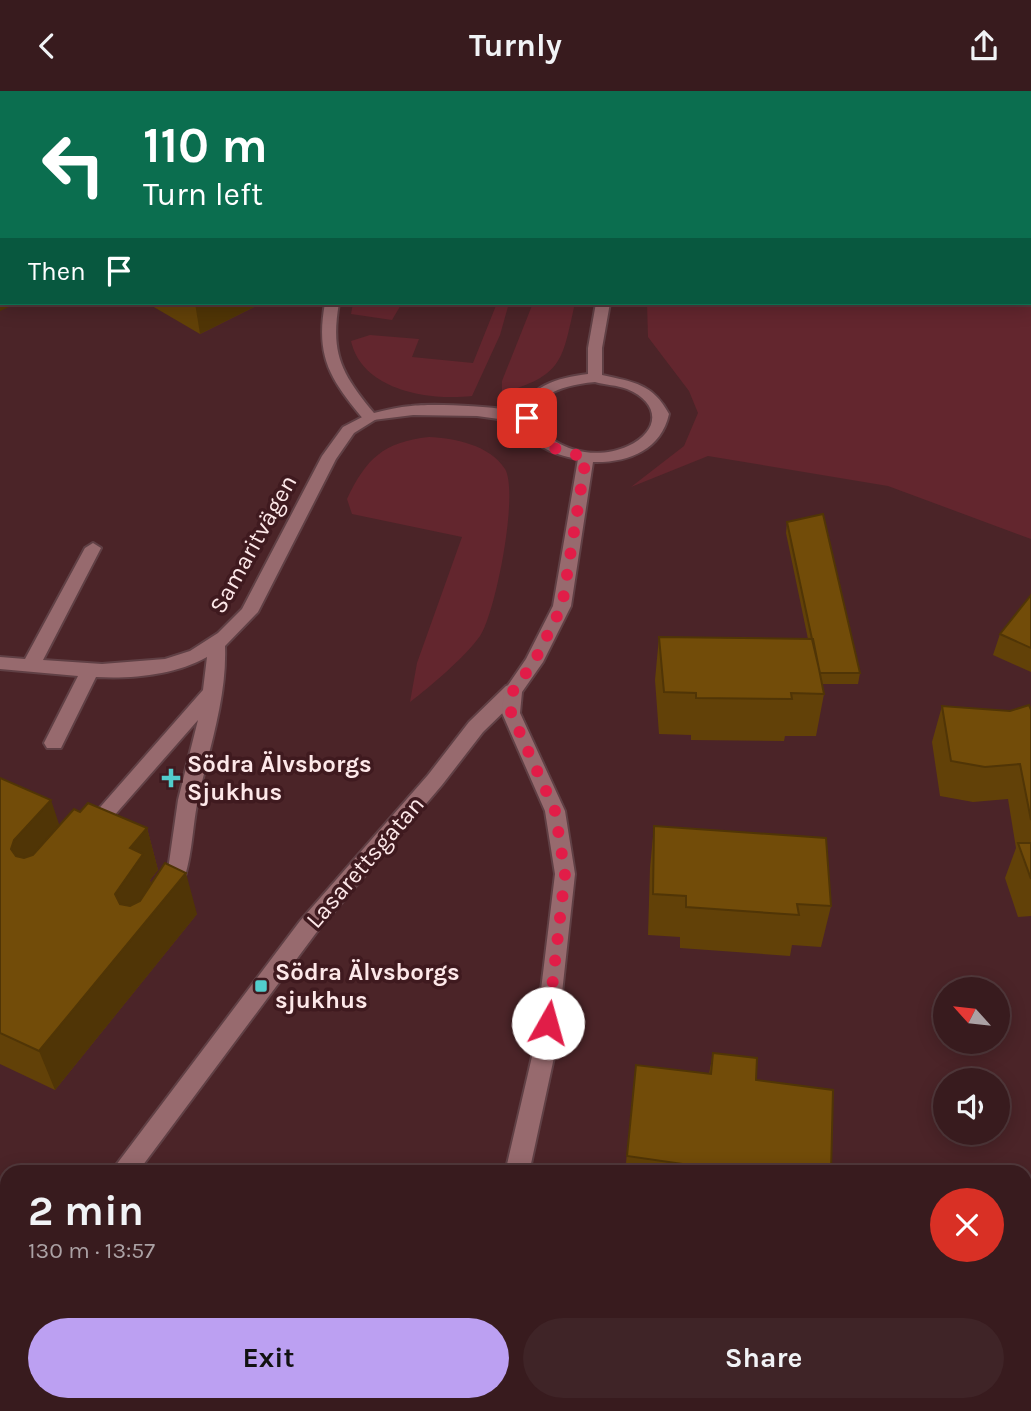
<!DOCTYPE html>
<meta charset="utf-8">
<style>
:root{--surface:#381b1e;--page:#3f2427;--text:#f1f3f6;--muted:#aba1a4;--line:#52393c;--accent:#bca0f2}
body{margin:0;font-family:Karla,sans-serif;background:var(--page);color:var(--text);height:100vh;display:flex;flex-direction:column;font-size:26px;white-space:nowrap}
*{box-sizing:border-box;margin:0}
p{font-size:23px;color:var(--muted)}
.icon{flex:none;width:38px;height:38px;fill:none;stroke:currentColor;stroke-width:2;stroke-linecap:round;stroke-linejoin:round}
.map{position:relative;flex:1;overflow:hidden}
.panel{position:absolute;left:0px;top:1074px;width:1032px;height:247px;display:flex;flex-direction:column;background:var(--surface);border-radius:21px 21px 0 0;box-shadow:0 4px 18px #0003,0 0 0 2px var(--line)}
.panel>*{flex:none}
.guide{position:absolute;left:0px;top:0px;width:1032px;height:214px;box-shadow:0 4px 18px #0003,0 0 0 2px var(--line);background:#0b6e4f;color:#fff;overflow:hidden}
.needle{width:46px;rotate:297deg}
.tools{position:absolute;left:933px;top:886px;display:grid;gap:14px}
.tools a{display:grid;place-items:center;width:77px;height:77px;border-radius:50%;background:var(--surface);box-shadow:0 4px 18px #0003,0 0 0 2px var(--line);font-size:35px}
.pin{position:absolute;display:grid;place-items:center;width:60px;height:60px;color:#fff;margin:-30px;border-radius:14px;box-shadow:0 4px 10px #0006}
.me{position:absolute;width:77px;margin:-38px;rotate:7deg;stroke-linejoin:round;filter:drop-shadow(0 0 5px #0008)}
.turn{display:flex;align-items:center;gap:24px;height:147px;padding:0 28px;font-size:32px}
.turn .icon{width:91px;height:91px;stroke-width:2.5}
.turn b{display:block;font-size:49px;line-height:60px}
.then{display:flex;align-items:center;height:66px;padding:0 28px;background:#0003;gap:14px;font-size:26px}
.round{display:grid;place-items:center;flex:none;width:74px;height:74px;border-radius:37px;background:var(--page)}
.headline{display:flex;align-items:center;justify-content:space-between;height:119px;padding:0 28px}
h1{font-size:42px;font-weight:700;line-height:52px}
.cta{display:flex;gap:14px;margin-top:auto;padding:14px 28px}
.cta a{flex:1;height:80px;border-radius:42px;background:var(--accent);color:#111;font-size:28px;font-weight:700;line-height:80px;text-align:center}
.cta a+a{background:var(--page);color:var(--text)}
header{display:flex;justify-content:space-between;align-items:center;height:91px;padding:0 28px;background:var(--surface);font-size:32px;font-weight:700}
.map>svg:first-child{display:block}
.green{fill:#63262e}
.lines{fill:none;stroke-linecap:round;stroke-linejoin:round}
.service-casing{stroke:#604045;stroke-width:4}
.minor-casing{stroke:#604045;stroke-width:4}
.tertiary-casing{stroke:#604045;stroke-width:4}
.service{fill:#976a6e;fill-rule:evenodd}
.minor{fill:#976a6e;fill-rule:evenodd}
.tertiary{fill:#976a6e;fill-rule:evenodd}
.wall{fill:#624108}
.shaded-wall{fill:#503506}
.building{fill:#724c09;stroke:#503506;stroke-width:2}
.route{stroke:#e11d48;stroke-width:12;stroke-dasharray:0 21.6}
.poi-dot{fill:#52cdcc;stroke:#3f1a1f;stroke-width:2.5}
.labels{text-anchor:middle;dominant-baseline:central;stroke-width:7;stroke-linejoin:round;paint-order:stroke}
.street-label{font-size:24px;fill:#fde8e9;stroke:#3f1a1f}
.poi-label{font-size:24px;font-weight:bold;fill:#fde8e9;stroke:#3f1a1f;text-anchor:start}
</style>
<header><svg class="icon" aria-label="back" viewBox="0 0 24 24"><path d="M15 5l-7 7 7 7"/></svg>Turnly<svg class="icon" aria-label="share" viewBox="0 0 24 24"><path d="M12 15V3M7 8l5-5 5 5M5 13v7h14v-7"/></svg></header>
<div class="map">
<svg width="1031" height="1320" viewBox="0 0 1031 1320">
<rect width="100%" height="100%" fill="#4b2428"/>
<!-- green -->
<path class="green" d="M741 0H1031V448L888 395 708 365 631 396 684 355 698 322 689 300 648 246 647 212H1031V2H739Z
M353 212H402L392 229 351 223Z
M497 212H509L500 244 472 305C428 310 362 299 351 250L370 244 419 248 412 266 473 272Z
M533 212H575C562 269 564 284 502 302V290Z
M429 346C454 347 490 354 505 378 519 401 496 521 480 545 466 565 430 596 410 611L417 572 462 446 352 423 347 408C366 368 383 351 429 346Z"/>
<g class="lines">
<!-- service casing -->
<g class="service-casing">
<path id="service" d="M370 322 378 327 354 342 336 368 258 521 225 555C227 607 209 658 198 708 191 742 193 775 176 807L169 809 162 807 159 801 168 779 178 709 198 629 98 743 91 746 84 743 81 738 203 599 207 566C175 584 132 588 96 586L61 657H47L44 652 78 585 0 578V566L25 568 85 457 93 452 101 457 43 569 102 573 165 568 190 560 218 542 242 518 322 365 343 336Z
M513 593 520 595 522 600 520 605 483 641 442 694 316 842 137 1082H110L300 830 428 684 469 631 506 595Z
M7 1226V1259L0 1262V1229Z"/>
</g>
<!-- minor casing -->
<g class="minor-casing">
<path id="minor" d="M476 0H488V2H476Z
M325 212H339C330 263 342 283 374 322 386 319 399 316 411 315 431 312 523 315 535 327L527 332 477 325 413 324 365 330C331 289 315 267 325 212Z"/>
</g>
<!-- tertiary casing -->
<g class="tertiary-casing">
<path id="tertiary" d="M694 0H706L692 2Z
M596 212H610L602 257V284C634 291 653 293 669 323 661 359 628 372 593 371L571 515 543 571 522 601 520 622 565 720 575 783 556 957 529 1082H505L534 957 555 783 545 720 502 622 504 600 526 568 553 515 578 368C551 363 529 354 519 327 528 294 557 287 588 283V257ZM595 291C605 294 617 294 627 298 661 312 660 340 628 355 561 386 478 302 595 291Z
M446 1314H473L471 1320H445Z"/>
</g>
<!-- service -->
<use href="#service" class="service"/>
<!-- minor -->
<use href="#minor" class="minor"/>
<!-- tertiary -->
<use href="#tertiary" class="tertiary"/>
</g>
<!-- wall -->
<path class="wall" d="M280 0H399L396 2H287Z
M147 212H262L200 243Z
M787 431 860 582 858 593H822L824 603 816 645H785L784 650 691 649V644L659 643 655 589 659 546 808 548 786 442Z
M1031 504V581L993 564 1000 543Z
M942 615 1010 620 1031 619V825L1018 826 1005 787 1016 757 1008 708 973 711 940 705 932 651Z
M0 687 60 734 80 721 147 737 158 779 150 789 151 793 197 823 55 999 0 973Z
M654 735 831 815 821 856 792 854 790 865 680 857V846L648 844 650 777Z
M713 962 756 989 831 1082H625L636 974 709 983Z
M875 1314H992V1320H875Z"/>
<!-- shaded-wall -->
<path class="shaded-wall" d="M220 0H274L271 2H218Z
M370 0H399L396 2H370Z
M2 177V212H18L0 220V178Z
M195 212H262L200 243Z
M51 709 65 751 30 791 11 758 14 749Z
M147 737 158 779 150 789 154 804 128 845 115 803 130 757Z
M186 782 197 823 55 999 39 960Z"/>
<!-- building -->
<path class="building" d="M0 0H220L218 2H2V177L0 178Z
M823 423 860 582H820L812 548 787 431Z
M1031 504V557L1000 543Z
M659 546 813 548 824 603 791 602 792 608 696 607V602L664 601Z
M1029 614 1031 619V729L1020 673 985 676 951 670 942 615 1010 620Z
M0 687 51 709 14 749 11 758 16 765 24 767 33 764 74 718 80 721 88 712 147 737 130 757 143 763 115 803 120 813 130 815 140 810 165 772 186 782 39 960 0 942Z
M654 735 826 747 831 815 797 813 799 824 686 816V805L653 803Z
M1018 752H1031V788Z
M713 962 757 967 756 989 833 999 831 1082H745L627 1065 636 974 711 983Z
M586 1314H782L807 1319V1320H585Z
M888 1314H992V1320H921Z"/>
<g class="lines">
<!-- route -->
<path class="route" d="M527 327C534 354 561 361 586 366L562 515 534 571 513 600 511 622 555 720 565 783 548 932"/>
</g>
<!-- markers -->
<g class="poi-dot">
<path d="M167.5 676.5h7v7h7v7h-7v7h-7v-7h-7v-7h7z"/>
<rect x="254" y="888" width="14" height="14" rx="3.5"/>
</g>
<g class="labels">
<!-- street labels -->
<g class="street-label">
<text transform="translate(253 453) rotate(-61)">Samaritvägen</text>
<text transform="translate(365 771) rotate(-49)">Lasarettsgatan</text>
</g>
<!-- poi labels -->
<g class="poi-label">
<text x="187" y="673">Södra Älvsborgs<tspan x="187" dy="28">Sjukhus</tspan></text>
<text x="275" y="881">Södra Älvsborgs<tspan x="275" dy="28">sjukhus</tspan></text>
</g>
</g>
</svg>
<div class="tools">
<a><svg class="needle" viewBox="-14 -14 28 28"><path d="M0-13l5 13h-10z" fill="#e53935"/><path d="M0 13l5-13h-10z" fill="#aba1a4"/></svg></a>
<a><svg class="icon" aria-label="sound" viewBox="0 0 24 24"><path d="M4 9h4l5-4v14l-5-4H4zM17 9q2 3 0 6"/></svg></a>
</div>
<div class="pin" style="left:527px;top:327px;background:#d93025"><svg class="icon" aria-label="arrive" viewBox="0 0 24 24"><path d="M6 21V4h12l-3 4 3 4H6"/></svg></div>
<svg class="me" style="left:548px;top:932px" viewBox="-20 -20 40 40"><circle r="19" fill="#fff"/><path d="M0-13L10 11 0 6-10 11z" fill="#e11d48"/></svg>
<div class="guide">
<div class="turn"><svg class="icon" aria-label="left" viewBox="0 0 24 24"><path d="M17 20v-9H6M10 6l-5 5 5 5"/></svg><div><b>110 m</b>Turn left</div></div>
<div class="then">Then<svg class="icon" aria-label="arrive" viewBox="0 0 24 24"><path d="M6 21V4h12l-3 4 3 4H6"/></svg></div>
</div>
<section class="panel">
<div class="headline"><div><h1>2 min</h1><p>130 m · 13:57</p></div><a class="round" style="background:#d93025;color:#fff"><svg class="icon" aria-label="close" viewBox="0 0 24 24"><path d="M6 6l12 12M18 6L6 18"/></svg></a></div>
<div class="cta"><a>Exit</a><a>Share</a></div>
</section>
</div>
